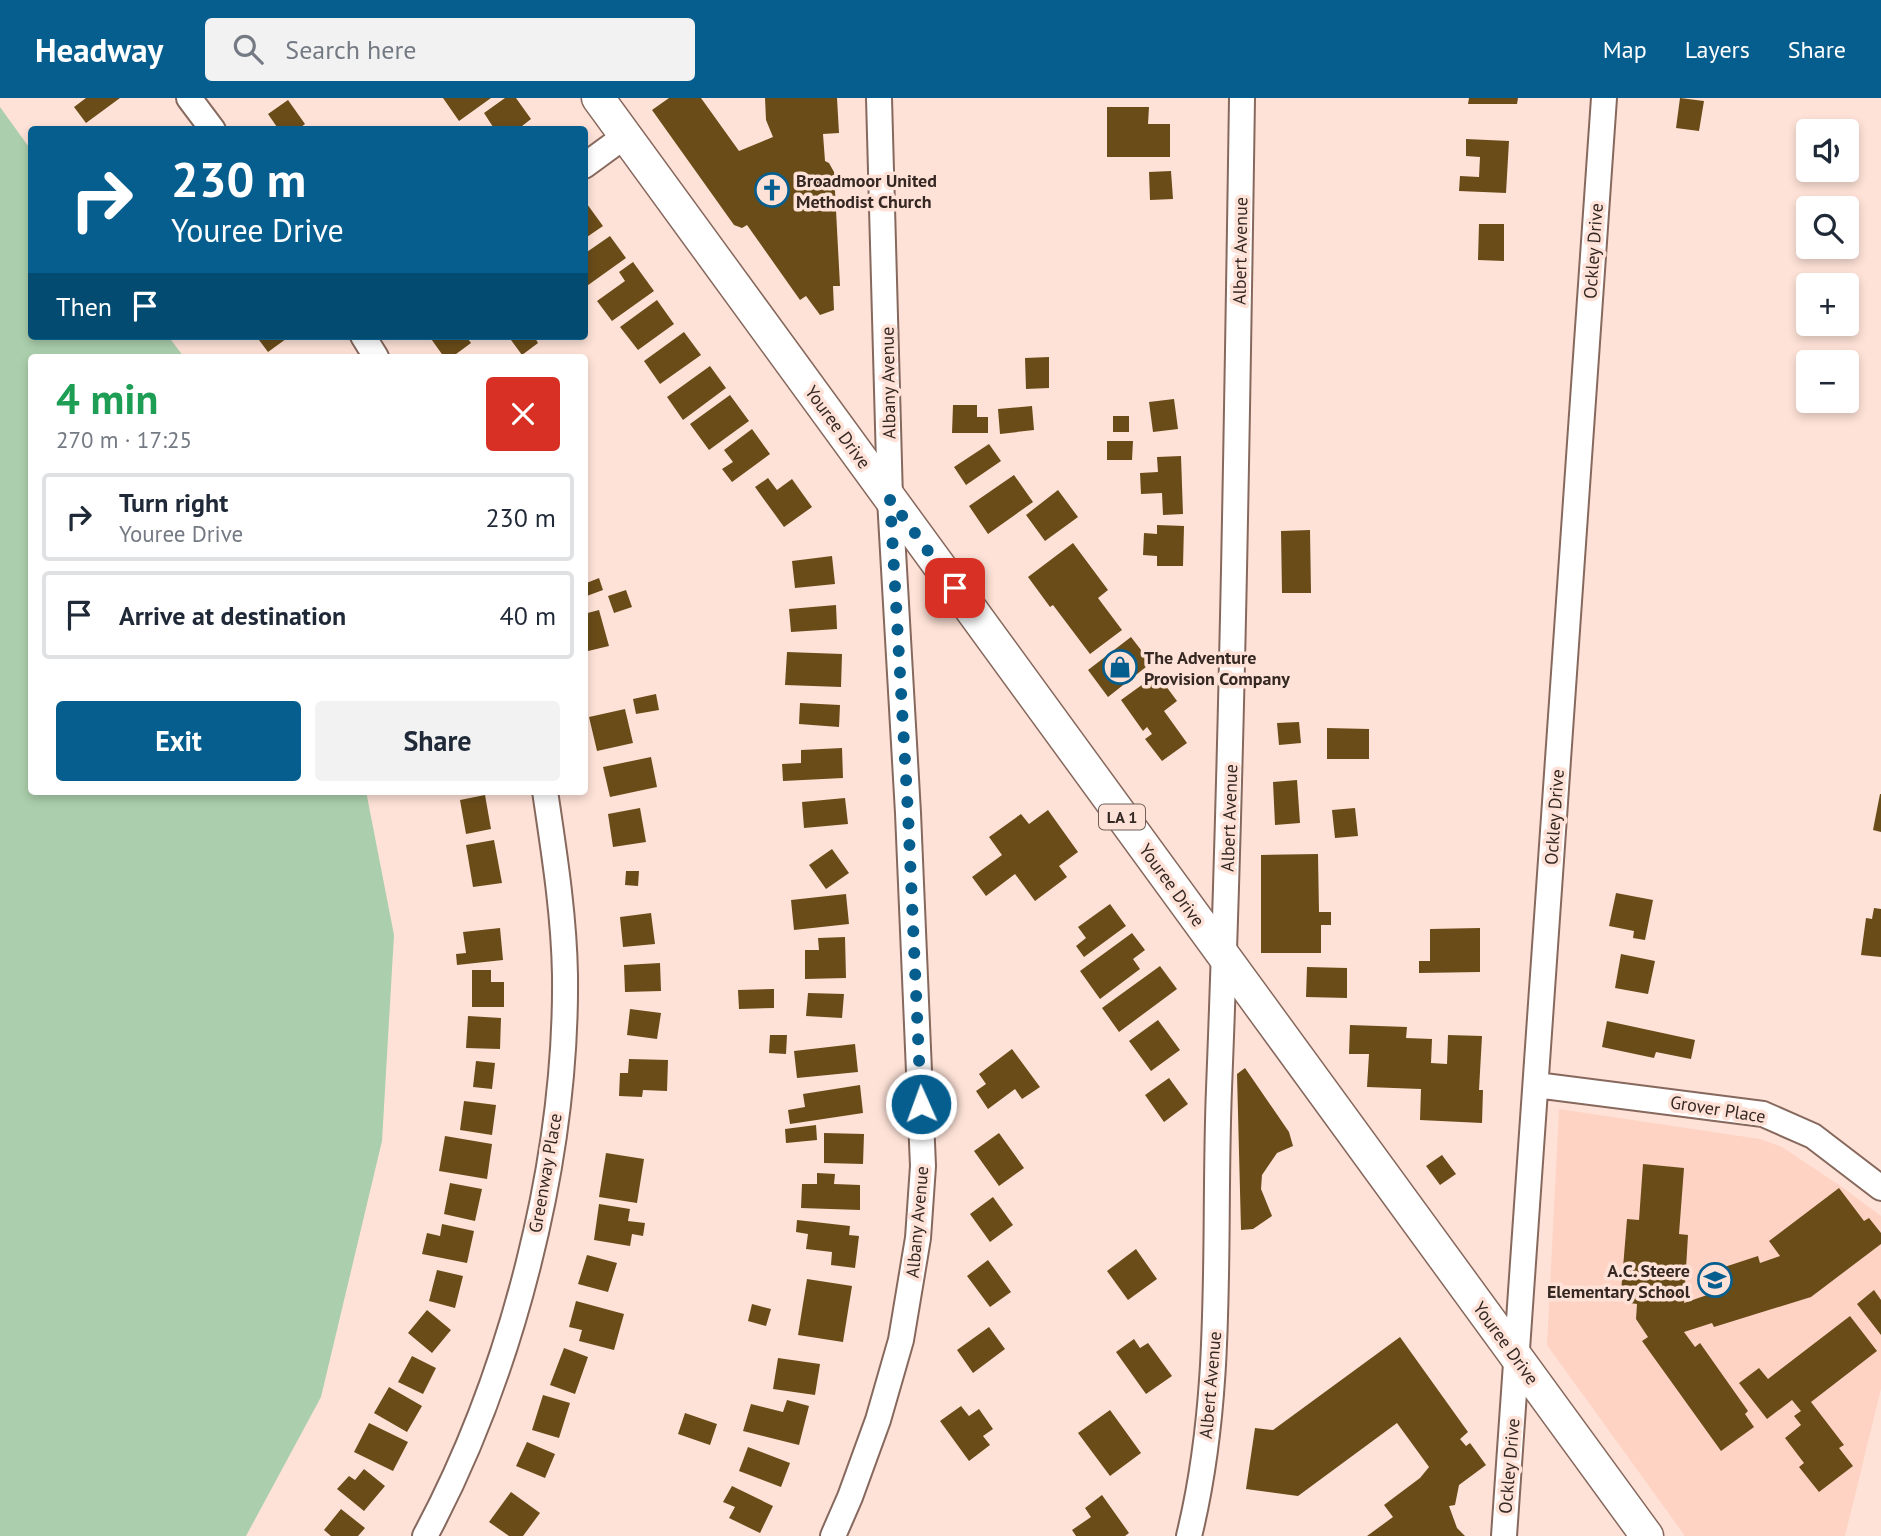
<!DOCTYPE html>
<meta charset="utf-8">
<style>
:root{--surface:#fff;--page:#f2f2f3;--text:#1f2937;--muted:#747a83;--line:#e0e1e3;--accent:#065e8f}
body{margin:0;font-family:"PT Sans",sans-serif;background:var(--page);color:var(--text);height:100vh;display:flex;flex-direction:column;font-size:26px;white-space:nowrap}
*{box-sizing:border-box;margin:0}
p{font-size:23px;color:var(--muted)}
.icon{flex:none;width:38px;height:38px;fill:none;stroke:currentColor;stroke-width:2;stroke-linecap:round;stroke-linejoin:round}
.map{position:relative;flex:1;overflow:hidden}
.details{position:absolute;left:28px;top:256px;width:560px;height:441px;display:flex;flex-direction:column;background:var(--surface);border-radius:7px;box-shadow:0 4px 10px #0003}
.details>*{flex:none}
.guide{position:absolute;left:28px;top:28px;width:560px;height:214px;border-radius:7px;box-shadow:0 4px 10px #0003;background:#065e8f;color:#fff;overflow:hidden}
.fabs{position:absolute;left:1796px;top:21px;display:grid;gap:14px}
.fabs a{display:grid;place-items:center;width:63px;height:63px;border-radius:7px;background:var(--surface);box-shadow:0 4px 10px #0003;font-size:35px}
.pin{position:absolute;display:grid;place-items:center;width:60px;height:60px;color:#fff;margin:-30px;border-radius:14px;box-shadow:0 4px 10px #0006}
.me{position:absolute;width:77px;margin:-38px;rotate:358deg;stroke-linejoin:round;filter:drop-shadow(0 0 5px #0008)}
.turn{display:flex;align-items:center;gap:24px;height:147px;padding:0 28px;font-size:32px}
.turn .icon{width:91px;height:91px;stroke-width:2.5}
.turn b{display:block;font-size:49px;line-height:60px}
.then{display:flex;align-items:center;height:66px;padding:0 28px;background:#0003;gap:14px;font-size:26px}
.round{display:grid;place-items:center;flex:none;width:74px;height:74px;border-radius:7px;background:var(--page)}
.summary{display:flex;align-items:center;justify-content:space-between;height:119px;padding:0 28px}
h1{font-size:42px;font-weight:700;line-height:52px;color:#1e9e55}
.cta{display:flex;gap:14px;margin-top:auto;padding:14px 28px}
.cta a{flex:1;height:80px;border-radius:7px;background:var(--accent);color:#fff;font-size:28px;font-weight:700;line-height:80px;text-align:center}
.cta a+a{background:var(--page);color:var(--text)}
ul{padding:0;list-style:none}
li{display:flex;align-items:center;gap:21px;height:88px;margin:0 14px 10px;padding:0 14px;border:4px solid var(--line);border-radius:7px}
li div{flex:1}
li b{display:block;font-size:26px}
li em{font-style:normal}
header{display:flex;align-items:center;gap:42px;box-sizing:border-box;height:98px;padding:0 35px;background:var(--accent);color:#fff}
header strong{font-size:33px}
nav{display:flex;gap:38px;margin-inline-start:auto;font-size:24px}
.search{width:490px;height:63px;background:var(--page);display:flex;align-items:center;gap:18px;box-sizing:border-box;padding:0 24px;border-radius:7px;color:var(--muted);font-size:26px}
.map>svg:first-child{display:block}
.built{fill:#fed3c4}
.green{fill:#abcfac}
.building{fill:#6a4c19}
.lines{fill:none;stroke-linecap:round;stroke-linejoin:round}
.minor-casing{stroke:#86685d;stroke-width:28}
.major-casing{stroke:#86685d;stroke-width:35}
.minor{stroke:#fff;stroke-width:24}
.major{stroke:#fff;stroke-width:32}
.route{stroke:#065e8f;stroke-width:12;stroke-dasharray:0 21.6}
.labels{text-anchor:middle;dominant-baseline:central;stroke-width:7;stroke-linejoin:round;paint-order:stroke}
.shield{fill:#fee2d7;stroke:#716059;stroke-width:2}
.shield-label{font-size:16px;font-weight:bold;fill:#352823}
.poi-label{font-size:18px;font-weight:bold;fill:#352823;stroke:#fee2d7;text-anchor:start}
.street-label{font-size:18px;fill:#352823;stroke:#fee2d7}
</style>
<header>
<strong>Headway</strong>
<div class="search"><svg class="icon" aria-label="search" viewBox="0 0 24 24"><circle cx="10" cy="10" r="6"/><path d="M15 15l6 6"/></svg>Search here</div>
<nav><a>Map</a><a>Layers</a><a>Share</a></nav>
</header>
<div class="map">
<svg width="1881" height="1438" viewBox="0 0 1881 1438">
<rect width="100%" height="100%" fill="#fee2d7"/>
<!-- built -->
<path class="built" d="M1559 1011 1760 1041 1782 1049 1842 1089 1881 1118V1291L1845 1438H1685L1547 1247Z"/>
<!-- green -->
<path class="green" d="M0 9 31 52 32 238H168L184 259H32V693H366L394 837 382 1043 321 1299 246 1438H0Z"/>
<!-- building -->
<path class="building" d="M86 0H120L86 25 74 9Z
M443 0H491L459 23Z
M505 0H516L531 21 517 32H495L484 15Z
M669 0H701L739 53 773 39 766 22 765 0H837L839 35 823 36 825 63 829 65 834 74 840 188H833L834 212 820 217 806 198 800 202 747 127 742 130 734 127 652 12Z
M1469 0H1518L1517 6H1468Z
M1680 0 1704 3 1699 33 1676 30Z
M288 2 305 26 297 32H279L268 16Z
M1107 9H1149L1148 26H1170V59H1107Z
M1466 41 1509 43 1506 95 1459 93 1460 78 1479 79 1480 59 1466 58Z
M1171 73 1173 101 1150 102 1149 74Z
M587 106 603 128 584 141V108Z
M1479 126H1504V163L1478 162Z
M610 138 626 160 584 190V156Z
M633 164 654 193 612 223 597 203 625 183 619 174Z
M657 202 674 226 638 252 620 229Z
M684 234 701 257 660 286 644 263Z
M256 238H290L268 254Z
M429 238H466L471 245 452 259H444Z
M517 238H534L538 245 522 257 511 242Z
M1049 259V290L1026 291 1025 260Z
M710 268 726 290 683 322 667 299Z
M730 297 749 323 709 352 690 326Z
M1174 301 1178 331 1153 334 1149 304Z
M953 307H977V319H988V335H952Z
M1032 308 1034 332 1000 336 998 311Z
M1113 318H1129V334H1113Z
M752 331 770 356 732 384 722 371 733 364 724 352Z
M1107 343H1133L1132 362H1107Z
M989 346 1001 363 966 387 954 369Z
M1181 358 1183 416 1163 417 1162 395 1141 396 1140 375 1158 374 1157 359Z
M1014 377 1033 404 988 436 969 408Z
M768 380 777 392 792 381 812 409 784 429 755 389Z
M1058 392 1078 419 1045 443 1026 417Z
M1157 427 1184 428 1183 468H1157V458L1143 457 1144 435 1157 436Z
M1310 432 1311 495H1282L1281 433Z
M1073 445 1108 492 1098 500 1122 532 1090 556 1053 507 1050 509 1028 479Z
M832 458 835 486 795 490 792 463Z
M599 480 603 492 584 499V486Z
M626 492 632 509 614 515 608 498Z
M836 507 837 531 791 534 789 511Z
M599 512 609 548 584 554V516Z
M1131 539 1151 565 1108 599 1088 572Z
M787 554 842 556 841 589 785 587Z
M1157 576 1177 603 1164 613 1187 645 1162 663 1145 641 1152 636 1147 629 1143 633 1121 602Z
M656 596 659 612 636 616 633 601Z
M800 605 840 607 839 629 799 626Z
M625 611 633 645 597 653 589 619Z
M1299 624 1301 645 1279 647 1277 625Z
M1327 630 1369 631V661H1327Z
M842 650 843 680 783 683 782 666 801 665V652Z
M651 659 657 689 610 699 603 669Z
M1297 682 1300 725 1275 727 1273 684Z
M1880 696H1881V734L1873 732Z
M485 697 491 731 466 736 460 702Z
M845 700 848 726 804 730 802 704Z
M640 710 646 744 613 749 608 716Z
M1355 710 1358 738 1335 740 1332 712Z
M1048 712 1078 754 1059 768 1067 779 1035 803 1015 776 986 798 972 779 1002 757 989 739 1021 716 1029 726Z
M494 742 502 785 473 789 466 747Z
M832 751 849 775 826 791 809 767Z
M1318 756 1319 814H1331V827H1321V855H1261V757Z
M626 773H639L638 788 625 787Z
M1616 795 1653 802 1645 842 1633 840 1634 833 1609 828Z
M846 796 849 826 794 832 791 802Z
M1110 806 1126 828 1084 859 1076 848 1086 840 1078 829Z
M1874 810 1881 811V859L1861 857 1866 820 1872 821Z
M651 815 655 846 623 849 620 819Z
M500 830 503 862 457 867 456 856 466 855 463 834Z
M1480 830V874L1419 875V863H1430V831Z
M1132 835 1145 852 1133 861 1140 871 1100 901 1080 873Z
M845 839 846 880 805 881V852H819L818 840Z
M1621 856 1655 863 1648 896 1615 890Z
M660 865 661 893 625 894 624 867Z
M1160 868 1177 891 1119 934 1102 910Z
M1307 869 1347 870V900L1306 899Z
M472 872H491V884H504V909H472Z
M774 891V910L739 911 738 892Z
M808 895 844 896 842 920 806 918Z
M630 911 661 915 657 941 627 937Z
M468 918 501 920 500 951 466 950Z
M1158 922 1180 952 1151 973 1129 943Z
M1607 923 1695 942 1691 961 1656 954 1654 960 1602 949Z
M1350 927 1407 929 1406 940 1432 941 1431 965 1447 966 1448 937 1482 938 1479 992H1483L1482 1025 1420 1022 1421 991 1367 989 1369 956H1349Z
M770 937H787L786 956 769 955Z
M855 946 858 974 797 980 794 953Z
M1012 951 1040 989 1022 1001 1015 991 988 1011 976 993 986 986 979 976Z
M629 961 668 962 667 993 643 992 642 999 619 998 620 975H628Z
M476 963 495 965 492 991 473 989Z
M1245 970 1289 1034 1293 1048 1277 1055 1262 1077 1261 1091 1272 1118 1253 1131 1241 1132 1237 976Z
M1169 980 1188 1006 1164 1024 1145 997Z
M860 987 863 1015 790 1026 788 1012 805 1009 803 996Z
M464 1003 496 1007 492 1037 460 1032Z
M816 1027 817 1042 786 1045 785 1031Z
M824 1035 864 1036 863 1066 824 1065Z
M999 1035 1024 1070 999 1088 974 1053Z
M445 1038 492 1046 487 1081 439 1073Z
M606 1055 644 1061 637 1105 599 1099Z
M1442 1057 1456 1076 1440 1087 1426 1068Z
M1643 1066 1684 1070 1679 1136 1688 1137 1684 1205 1707 1197 1700 1177 1758 1158 1760 1165 1780 1158 1769 1143 1839 1090 1864 1123 1869 1120 1881 1135V1146L1811 1199 1714 1229 1712 1225 1684 1234 1695 1249 1700 1245 1748 1313 1745 1316 1754 1329 1721 1353 1642 1243 1648 1239 1636 1221 1637 1206 1630 1205 1631 1195 1621 1194 1627 1121 1639 1122Z
M817 1075 835 1076 834 1086 860 1087V1112L801 1110 802 1086H817Z
M450 1085 482 1091 475 1123 444 1116Z
M993 1099 1013 1127 990 1144 970 1116Z
M599 1106 630 1111 628 1123 645 1125 643 1138 632 1136 630 1148 594 1142Z
M797 1122 850 1128 849 1137 859 1138 855 1170 831 1167 832 1154 806 1151 808 1136 796 1134Z
M442 1126 474 1133 467 1165 422 1156 427 1135 440 1138Z
M1136 1151 1157 1181 1128 1202 1107 1173Z
M587 1157 617 1165 608 1194 578 1186Z
M988 1162 1011 1194 990 1209 967 1178Z
M437 1172 463 1178 455 1210 429 1203Z
M807 1181 852 1188 843 1244 798 1237Z
M1874 1192 1881 1202V1237L1857 1206Z
M576 1203 624 1216 614 1252 579 1243 582 1232 569 1229Z
M752 1206 771 1211 766 1228 748 1223Z
M427 1212 451 1232 432 1255 408 1235Z
M1850 1218 1877 1253 1811 1304 1844 1347 1839 1350 1853 1368 1819 1394 1799 1369 1804 1365 1785 1340 1801 1327 1794 1318 1801 1313 1792 1302 1767 1321 1739 1285 1759 1270 1768 1281Z
M989 1229 1005 1251 973 1275 957 1252Z
M1400 1239 1468 1334 1460 1341 1466 1348 1470 1345 1486 1367 1459 1387 1455 1407 1449 1408 1457 1430 1465 1438H1367L1393 1419 1384 1407 1420 1380 1429 1369 1397 1325 1298 1398 1246 1391 1255 1330 1273 1332Z
M1134 1241 1140 1250 1148 1245 1172 1278 1146 1296 1116 1254Z
M564 1250 588 1259 575 1296 550 1287Z
M412 1258 436 1270 423 1296 398 1284Z
M778 1260 820 1266 815 1297 773 1291Z
M389 1289 422 1308 407 1334 374 1315Z
M543 1297 570 1305 559 1340 532 1332Z
M787 1302 809 1308 799 1347 743 1333 751 1306 783 1314Z
M961 1308 969 1318 979 1311 993 1331 983 1338 990 1347 969 1363 940 1323Z
M1110 1312 1141 1355 1110 1378 1078 1335Z
M685 1315 717 1326 710 1347 678 1336Z
M369 1325 408 1344 393 1373 354 1354Z
M527 1344 555 1356 545 1380 516 1368Z
M748 1349 790 1365 781 1389 739 1373Z
M364 1371 385 1388 364 1413 337 1391 349 1378 355 1382Z
M732 1388 773 1408 760 1435 729 1420 735 1409 723 1404Z
M511 1394 540 1415 523 1438H509L489 1424Z
M1102 1397 1129 1435 1125 1438H1076L1072 1432 1091 1419 1085 1410Z
M341 1411 365 1430 358 1438H331L324 1432Z"/>
<g class="lines">
<!-- minor casing -->
<g class="minor-casing">
<path id="minor" d="M189 0 213 32
M584 68 625 38
M363 238 376 259
M1536 987 1763 1016 1813 1038 1881 1090
M425 1438C512 1276 567 1062 565 877 564 816 554 754 545 693
M833 1438 850 1399 878 1322 901 1242 918 1140 923 1068 908 715 890 401 879 0
M1189 1438C1225 1292 1213 1140 1219 991 1232 661 1237 331 1242 0
M1504 1438 1604 0"/>
</g>
<!-- major casing -->
<g class="major-casing">
<path id="major" d="M598 0 1647 1438"/>
</g>
<!-- minor -->
<use href="#minor" class="minor"/>
<!-- major -->
<use href="#major" class="major"/>
</g>
<g class="lines">
<!-- route -->
<path class="route" d="M921 1006 908 715 890 401 955 490"/>
</g>
<!-- icons -->
<defs>
<g id="church-ring" transform="scale(1.75)"><circle r="9.5" fill="#fee2d7" stroke="#065e8f" stroke-width="1.5"/><path d="M-1.2-6h2.4v3.5h3.3v2.4h-3.3V6h-2.4V-.1h-3.3v-2.4h3.3Z" fill="#065e8f"/></g>
<g id="shop-ring" transform="scale(1.75)"><circle r="9.5" fill="#fee2d7" stroke="#065e8f" stroke-width="1.5"/><path d="M-5-2.5h2.3a2.7 3.5 0 0 1 5.4 0H5L5.5 6h-11ZM-1.5-2.5h3a1.5 2.3 0 0 0-3 0Z" fill="#065e8f"/></g>
<g id="school-ring" transform="scale(1.75)"><circle r="9.5" fill="#fee2d7" stroke="#065e8f" stroke-width="1.5"/><path d="M0-5L7-2L0 1L-7-2ZM-4 1L0 2.5L4 1V4Q0 6-4 4Z" fill="#065e8f"/></g>
</defs>
<g fill-rule="evenodd">
<use href="#church-ring" x="772" y="92"/>
<use href="#shop-ring" x="1120" y="569"/>
<use href="#school-ring" x="1715" y="1182"/>
</g>
<g class="labels">
<!-- shield labels -->
<rect class="shield" x="1099" y="706.5" width="46" height="25" rx="5"/>
<g class="shield-label">
<text x="1122" y="719">LA 1</text>
</g>
<!-- poi labels -->
<g class="poi-label">
<text x="796" y="82">Broadmoor United<tspan x="796" dy="21">Methodist Church</tspan></text>
<text x="1144" y="559">The Adventure<tspan x="1144" dy="21">Provision Company</tspan></text>
<text x="1690" y="1172" text-anchor="end">A.C. Steere<tspan x="1690" dy="21">Elementary School</tspan></text>
</g>
<!-- street labels -->
<g class="street-label">
<text transform="translate(1240 153) rotate(-89)">Albert Avenue</text>
<text transform="translate(1593 153) rotate(-86)">Ockley Drive</text>
<text transform="translate(888 285) rotate(-91)">Albany Avenue</text>
<text transform="translate(838 329) rotate(54)">Youree Drive</text>
<text transform="translate(1554 719) rotate(-86)">Ockley Drive</text>
<text transform="translate(1229 720) rotate(-88)">Albert Avenue</text>
<text transform="translate(1172 787) rotate(54)">Youree Drive</text>
<text transform="translate(1718 1011) rotate(9)">Grover Place</text>
<text transform="translate(545 1075) rotate(-80)">Greenway Place</text>
<text transform="translate(917 1124) rotate(-85)">Albany Avenue</text>
<text transform="translate(1506 1245) rotate(54)">Youree Drive</text>
<text transform="translate(1210 1287) rotate(-85)">Albert Avenue</text>
<text transform="translate(1509 1368) rotate(-85)">Ockley Drive</text>
</g>
</g>
</svg>
<div class="fabs">
<a><svg class="icon" aria-label="sound" viewBox="0 0 24 24"><path d="M4 9h4l5-4v14l-5-4H4zM17 9q2 3 0 6"/></svg></a>
<a><svg class="icon" aria-label="search" viewBox="0 0 24 24"><circle cx="10" cy="10" r="6"/><path d="M15 15l6 6"/></svg></a>
<a>+</a>
<a>−</a>
</div>
<div class="pin" style="left:955px;top:490px;background:#d93025"><svg class="icon" aria-label="arrive" viewBox="0 0 24 24"><path d="M6 21V4h12l-3 4 3 4H6"/></svg></div>
<svg class="me" style="left:921px;top:1006px" viewBox="-20 -20 40 40"><circle r="17" fill="#065e8f" stroke="#fff" stroke-width="3"/><path d="M0-11L8 9 0 5-8 9z" fill="#fff"/></svg>
<div class="guide">
<div class="turn"><svg class="icon" aria-label="right" viewBox="0 0 24 24"><path d="M7 20v-9h11M14 6l5 5-5 5"/></svg><div><b>230 m</b>Youree Drive</div></div>
<div class="then">Then<svg class="icon" aria-label="arrive" viewBox="0 0 24 24"><path d="M6 21V4h12l-3 4 3 4H6"/></svg></div>
</div>
<section class="details">
<div class="summary"><div><h1>4 min</h1><p>270 m · 17:25</p></div><a class="round" style="background:#d93025;color:#fff"><svg class="icon" aria-label="close" viewBox="0 0 24 24"><path d="M6 6l12 12M18 6L6 18"/></svg></a></div>
<ul>
<li><svg class="icon" aria-label="right" viewBox="0 0 24 24"><path d="M7 20v-9h11M14 6l5 5-5 5"/></svg><div><b>Turn right</b><p>Youree Drive</p></div><em>230 m</em></li>
<li><svg class="icon" aria-label="arrive" viewBox="0 0 24 24"><path d="M6 21V4h12l-3 4 3 4H6"/></svg><div><b>Arrive at destination</b></div><em>40 m</em></li>
</ul>
<div class="cta"><a>Exit</a><a>Share</a></div>
</section>
</div>
